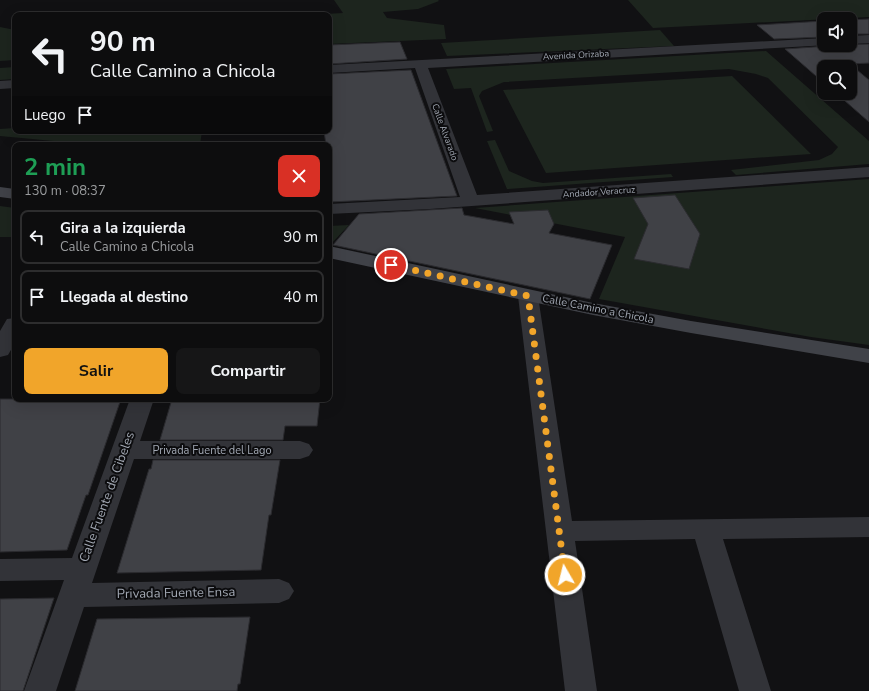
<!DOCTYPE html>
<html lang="es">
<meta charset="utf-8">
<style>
:root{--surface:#0d0d0e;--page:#161617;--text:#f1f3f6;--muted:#9a9c9e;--line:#2d2d2e;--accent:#f1a52a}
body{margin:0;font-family:"Nunito Sans",sans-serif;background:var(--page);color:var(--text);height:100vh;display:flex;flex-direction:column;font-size:15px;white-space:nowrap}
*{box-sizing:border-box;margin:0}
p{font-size:13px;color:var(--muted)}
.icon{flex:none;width:22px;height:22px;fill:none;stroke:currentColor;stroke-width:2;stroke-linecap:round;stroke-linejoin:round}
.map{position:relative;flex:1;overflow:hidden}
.side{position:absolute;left:12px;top:142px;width:320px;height:260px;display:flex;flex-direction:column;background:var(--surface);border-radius:8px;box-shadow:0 4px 16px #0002,0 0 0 1px var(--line)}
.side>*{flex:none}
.guide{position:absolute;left:12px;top:12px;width:320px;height:122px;border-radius:8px;box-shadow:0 4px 16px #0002,0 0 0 1px var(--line);background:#0d0d0e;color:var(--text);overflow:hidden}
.tools{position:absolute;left:817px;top:12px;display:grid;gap:8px}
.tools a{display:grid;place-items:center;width:40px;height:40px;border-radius:8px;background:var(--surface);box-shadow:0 4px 16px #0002,0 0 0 1px var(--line);font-size:20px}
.pin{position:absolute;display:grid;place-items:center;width:34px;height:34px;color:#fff;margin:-17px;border:2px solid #fff;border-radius:50%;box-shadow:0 1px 4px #0007}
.me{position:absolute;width:44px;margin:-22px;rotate:352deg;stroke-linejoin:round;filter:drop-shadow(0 0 3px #0008)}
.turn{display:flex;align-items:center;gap:14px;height:84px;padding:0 12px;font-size:18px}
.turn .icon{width:52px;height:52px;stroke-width:2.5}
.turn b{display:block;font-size:28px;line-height:34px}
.then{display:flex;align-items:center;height:38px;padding:0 12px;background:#0003;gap:8px;font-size:15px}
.round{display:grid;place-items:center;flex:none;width:42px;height:42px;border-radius:8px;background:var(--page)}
.summary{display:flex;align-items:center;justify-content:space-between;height:68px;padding:0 12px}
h1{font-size:24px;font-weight:700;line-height:30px;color:#1e9e55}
.action{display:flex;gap:8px;margin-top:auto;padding:8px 12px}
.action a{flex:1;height:46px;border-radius:8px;background:var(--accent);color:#111;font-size:16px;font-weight:700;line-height:46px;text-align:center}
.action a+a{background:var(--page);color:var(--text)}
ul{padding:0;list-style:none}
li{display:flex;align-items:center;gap:12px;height:54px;margin:0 8px 6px;padding:0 4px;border:2px solid var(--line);border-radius:8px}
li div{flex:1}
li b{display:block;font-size:15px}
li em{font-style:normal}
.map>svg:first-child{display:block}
.green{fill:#1d251e}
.building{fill:#404146;stroke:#2b2b2f}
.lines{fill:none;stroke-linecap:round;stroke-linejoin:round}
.street{fill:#323338;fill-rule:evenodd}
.secondary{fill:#404248;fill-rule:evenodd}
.route{stroke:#f1a52a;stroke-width:7;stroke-dasharray:0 12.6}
.labels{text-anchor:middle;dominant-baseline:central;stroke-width:4;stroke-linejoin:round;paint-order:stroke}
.far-street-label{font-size:9px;fill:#a2a8b3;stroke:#0c0c0e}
.street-label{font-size:11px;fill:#a2a8b3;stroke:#0c0c0e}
.near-street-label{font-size:13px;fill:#a2a8b3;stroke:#0c0c0e}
</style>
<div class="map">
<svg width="869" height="691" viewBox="0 0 869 691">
<rect width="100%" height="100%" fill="#111113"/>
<!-- green -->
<path class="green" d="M334 0H438L439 1 418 9 383 12 387 18 444 25 446 39 329 44V15H307L343 13Z
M628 0H869V17L653 28Z
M0 27 15 30V60L0 61Z
M660 30 674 46 447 56 441 43Z
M766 51 869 141V164L736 175 731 170 819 160 832 154 838 147 768 78 756 74 729 69 504 82 482 91 479 96 493 131 487 132 471 88 454 89 446 69Z
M15 67V79L0 80V68Z
M732 76 811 154 546 173 503 90Z
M15 128V131H202L200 145H96L0 136V129Z
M495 140 509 171 532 181 543 183 671 174 673 177 507 189 487 141Z
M869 179V345L811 337 599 299 625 237 475 208Z
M0 206 15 208V237H0Z
M349 225 331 244H329V226Z"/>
<!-- building -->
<path class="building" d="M869 19V34H850V20Z
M824 21V37L774 39 757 25Z
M400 42 407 59 329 64V45Z
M869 44V63L850 64 869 80V122L836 93H850V67H824V83L785 49 828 46 829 45Z
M411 70 457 196 329 202V145H326L324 131H329V74Z
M675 195 700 234 689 269 634 259 648 224 633 198Z
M462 208 464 215 514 224 509 212 548 210 554 224 549 233 612 245 590 299 333 245 359 214Z
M0 399H121L88 495H86L67 550 0 552Z
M172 399H320L317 426H285L283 440H160Z
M153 460H280L271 515H269L261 570 117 573 149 469H151Z
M54 598 23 691H0V599Z
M250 617 240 684H238L237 691H75L97 619Z"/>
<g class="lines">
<!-- street -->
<path class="street" d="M869 35V43L850 44V36Z
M824 38V45H828L428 68 477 195 869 167V177L430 209 329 214V204L460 197 415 68 329 73V65Z
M15 80V88L0 89V81Z
M528 290 535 292 538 296 572 521 869 517V537L723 539 771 691H739L695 539 575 541 597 691H565L518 296 521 292Z
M15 318V343L8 355 0 357V331L7 319Z
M130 399H154L140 441H300L309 444 313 450 309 456 300 459H134L92 583 279 579 289 583 294 591 289 599 279 603 84 607 56 691H24L64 580 0 581V559L72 558Z"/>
<!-- secondary -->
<path class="secondary" d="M0 187 15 189V199L0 197Z
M329 246 593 303 691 321 869 349V363L691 333 593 315 329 258Z"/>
</g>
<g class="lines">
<!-- route -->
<path class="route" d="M391 265 528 296 565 575"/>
</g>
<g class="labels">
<!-- far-street labels -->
<g class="far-street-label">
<text transform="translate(576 55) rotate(-3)">Avenida Orizaba</text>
<text transform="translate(445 132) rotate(70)">Calle Alvarado</text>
<text transform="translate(599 192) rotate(-4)">Andador Veracruz</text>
</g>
<!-- street labels -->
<g class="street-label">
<text transform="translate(598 309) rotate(11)">Calle Camino a Chicola</text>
<text x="212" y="450">Privada Fuente del Lago</text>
</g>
<!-- near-street labels -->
<g class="near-street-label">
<text transform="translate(107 497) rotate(-70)">Calle Fuente de Cibeles</text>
<text transform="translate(176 593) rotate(-1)">Privada Fuente Ensa</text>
</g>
</g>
</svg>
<div class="tools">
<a><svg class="icon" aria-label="sound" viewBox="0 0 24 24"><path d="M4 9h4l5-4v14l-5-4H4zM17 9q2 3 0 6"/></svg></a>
<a><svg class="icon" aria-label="search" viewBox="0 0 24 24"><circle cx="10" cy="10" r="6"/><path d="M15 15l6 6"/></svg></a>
</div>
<div class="pin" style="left:391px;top:265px;background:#d93025"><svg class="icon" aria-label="arrive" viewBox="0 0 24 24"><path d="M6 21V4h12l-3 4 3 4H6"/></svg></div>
<svg class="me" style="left:565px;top:575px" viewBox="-20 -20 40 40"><circle r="17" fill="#f1a52a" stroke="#fff" stroke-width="3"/><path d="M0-11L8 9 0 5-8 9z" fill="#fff"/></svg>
<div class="guide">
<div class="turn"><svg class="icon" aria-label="left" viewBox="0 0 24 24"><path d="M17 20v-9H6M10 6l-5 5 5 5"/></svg><div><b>90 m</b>Calle Camino a Chicola</div></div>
<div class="then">Luego<svg class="icon" aria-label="arrive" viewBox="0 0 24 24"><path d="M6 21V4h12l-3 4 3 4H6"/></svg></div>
</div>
<section class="side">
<div class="summary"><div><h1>2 min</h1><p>130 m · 08:37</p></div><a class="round" style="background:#d93025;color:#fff"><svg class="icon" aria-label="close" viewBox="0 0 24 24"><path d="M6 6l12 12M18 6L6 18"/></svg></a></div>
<ul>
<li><svg class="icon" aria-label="left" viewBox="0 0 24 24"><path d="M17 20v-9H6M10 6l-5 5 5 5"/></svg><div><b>Gira a la izquierda</b><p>Calle Camino a Chicola</p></div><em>90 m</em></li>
<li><svg class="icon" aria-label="arrive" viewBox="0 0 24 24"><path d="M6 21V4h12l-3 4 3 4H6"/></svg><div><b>Llegada al destino</b></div><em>40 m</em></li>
</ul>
<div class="action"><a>Salir</a><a>Compartir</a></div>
</section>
</div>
